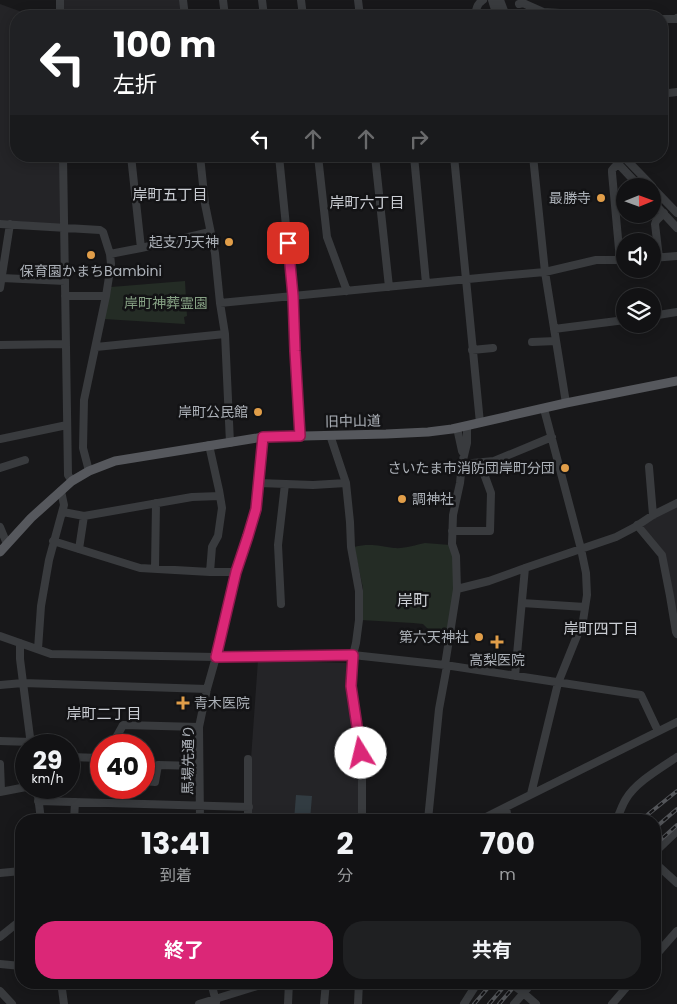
<!DOCTYPE html>
<html lang="ja">
<meta charset="utf-8">
<style>
:root{--surface:#121214;--page:#1f2022;--text:#f1f3f6;--muted:#9c9ea0;--line:#313234;--accent:#db2777}
body{margin:0;font-family:Poppins,"Noto Sans JP",sans-serif;background:var(--page);color:var(--text);height:100vh;display:flex;flex-direction:column;font-size:19px;white-space:nowrap}
*{box-sizing:border-box;margin:0}
p{font-size:16px;color:var(--muted)}
.icon{flex:none;width:28px;height:28px;fill:none;stroke:currentColor;stroke-width:2;stroke-linecap:round;stroke-linejoin:round}
.map{position:relative;flex:1;overflow:hidden}
.drawer{position:absolute;left:15px;top:814px;width:646px;height:175px;display:flex;flex-direction:column;background:var(--surface);border-radius:20px;box-shadow:0 2px 12px #0003,0 0 0 1px var(--line)}
.drawer>*{flex:none}
.top-card{position:absolute;left:10px;top:10px;width:658px;height:152px;border-radius:20px;box-shadow:0 2px 12px #0003,0 0 0 1px var(--line);background:#202124;color:#fff;overflow:hidden}
.needle{width:32px;rotate:89deg}
.fabs{position:absolute;left:616px;top:178px;display:grid;gap:10px}
.fabs a{display:grid;place-items:center;width:45px;height:45px;border-radius:50%;background:var(--surface);box-shadow:0 2px 12px #0003,0 0 0 1px var(--line);font-size:25px}
.speed{position:absolute;left:15px;top:734px;display:flex;gap:10px;font-size:25px;font-weight:700;text-align:center}
.speed>*{display:grid;place-content:center;width:65px;height:65px;border-radius:50%;background:var(--surface);box-shadow:0 2px 12px #0003,0 0 0 1px var(--line);line-height:1}
.speed small{font-size:12px;font-weight:400}
.speed .limit{border:8px solid #d22;background:#fff;color:#111}
.pin{position:absolute;display:grid;place-items:center;width:42px;height:42px;color:#fff;margin:-21px;border-radius:10px;box-shadow:0 2px 8px #0006}
.me{position:absolute;width:55px;margin:-28px;rotate:351deg;stroke-linejoin:round;filter:drop-shadow(0 0 4px #0008)}
.turn{display:flex;align-items:center;gap:18px;height:105px;padding:0 20px;font-size:22px}
.turn .icon{width:65px;height:65px;stroke-width:2.5}
.turn b{display:block;font-size:35px;line-height:42px}
.lanes{display:flex;align-items:center;height:48px;padding:0 20px;background:#0003;justify-content:center;gap:25px;direction:ltr}
.lanes .off{opacity:.35}
.eta{display:flex;justify-content:space-evenly;align-items:center;height:85px;text-align:center}
.eta b{font-size:30px;font-weight:700;line-height:35px}
.action{display:flex;gap:10px;margin-top:auto;padding:10px 20px}
.action a{flex:1;height:58px;border-radius:20px;background:var(--accent);color:#fff;font-size:20px;font-weight:700;line-height:58px;text-align:center}
.action a+a{background:var(--page);color:var(--text)}
.map>svg:first-child{display:block}
.built{fill:#242427}
.green{fill:#242c25}
.water{fill:#323c42}
.lines{fill:none;stroke-linecap:round;stroke-linejoin:round}
.minor{stroke:#393b3e;stroke-width:8}
.major{stroke:#56585d;stroke-width:9}
.rail-casing{stroke:#535559;stroke-width:4}
.rail{stroke:#131315;stroke-width:2;stroke-dasharray:5.5;stroke-linecap:butt}
.route-casing{stroke:#8e194d;stroke-width:12}
.route{stroke:#db2777;stroke-width:9}
.poi-dot{fill:#e19e49;stroke:#131315;stroke-width:2}
.labels{text-anchor:middle;dominant-baseline:central;stroke-width:5;stroke-linejoin:round;paint-order:stroke}
.poi-label{font-size:14px;fill:#acb1b8;stroke:#131315;text-anchor:end}
.park-label{font-size:14px;fill:#86a184;stroke:#131315}
.street-label{font-size:14px;fill:#acb1b8;stroke:#131315}
.neighbourhood-label{font-size:15px;fill:#cccfd5;stroke:#131315}
.quarter-label{font-size:16px;fill:#cccfd5;stroke:#131315}
</style>
<div class="map">
<svg width="677" height="1004" viewBox="0 0 677 1004">
<rect width="100%" height="100%" fill="#18181a"/>
<!-- built -->
<path class="built" d="M64 0H180L181 16H64Z
M0 4 33 16H16V54L15 55 16 59V156H61L62 225 0 220Z
M677 506V628L669 575 662 549 647 535 642 527 644 523Z
M258 660 346 663 361 776 360 820H251V759Z"/>
<!-- green -->
<path class="green" d="M185 281 187 316 184 317 185 324 104 319 111 287Z
M425 543 450 545C458 574 452 601 448 631L428 629 423 624 413 623 361 620 363 588 354 547C370 543 379 546 394 548 404 549 415 545 425 543Z"/>
<!-- water -->
<path class="water" d="M296 795 312 796 310 820H294Z"/>
<g class="lines">
<!-- minor -->
<path class="minor" d="M60 0V16
M183 0 185 16
M223 0 225 16
M262 0 264 16
M301 0 303 16
M358 0 360 16
M492 0 497 16
M500 0 506 16
M519 4 523 3 543 12 612 16
M475 16C476 9 477 4 483 0
M661 19H676L677 18
M661 94 677 92
M63 156 68 475 72 481
M131 156 141 248
M200 156 205 204 215 253 220 303 225 334 230 443
M279 156 293 296 295 351 300 435
M318 156 327 237 347 291
M375 156 389 287
M414 156 426 283
M454 156 480 423
M533 156 545 272 566 403
M611 156 639 186
M623 156 652 186
M618 163 612 170V173L620 260
M652 187 677 213
M652 201 677 228
M0 224 100 230 103 232 110 254 111 264 106 296 84 400 83 448 89 471
M110 254 141 248 210 232
M652 258 677 256
M659 258 655 224 656 221 664 213
M2 278 65 281
M0 288 10 224
M65 296H106
M220 303 511 275 545 272 596 260H625
M652 316 677 312
M554 329 625 320
M532 342 556 341
M0 345 65 344
M96 347 225 334
M472 350 493 348
M457 428 462 451 464 454
M330 435 346 483 350 522 351 547 359 591V620L356 643 353 655 351 686 362 764V820
M0 439 67 425
M209 445 219 490 222 508 218 536 212 547 210 572
M462 464 494 461 552 437
M649 467 653 515
M0 468 25 460
M259 483 313 485 346 483
M63 512 84 516
M637 525 662 555 670 596 676 632 677 634
M0 527 7 544
M452 531H490L491 493 480 463
M53 541 140 568 210 572H236
M79 549 84 516 192 497 220 496
M155 569 156 503
M457 589 489 581 525 568 616 537 635 527 653 515 677 503
M522 603 585 607
M281 604 278 545 285 484
M0 636 51 654 216 657 353 655 445 665 641 695 658 731
M20 643V659L31 745
M38 649 41 606 49 560 64 505 61 491
M445 665 457 589 456 556 452 544 453 515 460 483 462 464 467 443V426
M515 676 525 568
M0 685 23 683 207 689
M0 741 31 742
M112 745 123 725 199 727
M69 757 101 758
M0 764 1 791
M144 781 155 782 158 765 199 766
M37 788 41 820
M0 792 26 787
M531 794 558 683 583 621 587 595 586 573 581 549 544 409
M38 801 249 807
M506 807 508 820
M74 820 75 802
M200 820 199 727 207 689 216 657 236 572 248 536 256 509 263 437
M248 820V759
M428 820 439 709 447 666
M480 820 677 722
M616 820C620 813 622 805 626 799 636 782 661 768 677 757
M655 852 677 831
M655 863 677 883
M0 873 21 871
M0 937 21 920
M655 956 677 931
M0 964 21 966
M61 982 64 1004
M211 982 216 1002
M275 982 289 983
M509 982 520 990 536 1004
M0 991 12 1004
M199 1004 270 982
M288 1004 289 982
M324 1004 326 982
M358 1004 359 982
M464 1004 478 982
M514 1004 533 982
M612 1004 631 982"/>
<!-- major -->
<path class="major" d="M0 552 31 518 72 481 89 471 115 461 263 437 386 434 428 432 452 429 566 403 677 381"/>
<!-- rail casing -->
<g class="rail-casing">
<path id="rail" d="M641 820 677 791
M655 828 677 809
M655 845 677 825
M474 1004 493 982
M489 1004 502 989
M499 1004 518 982"/>
</g>
<!-- rail -->
<use href="#rail" class="rail"/>
</g>
<g class="lines">
<!-- route casing -->
<g class="route-casing">
<path id="route" d="M288 243 293 296 295 351 300 436 263 437 256 509 248 536 236 572 216 657 353 655 351 686 361 753"/>
</g>
<!-- route -->
<use href="#route" class="route"/>
</g>
<!-- markers -->
<g class="poi-dot">
<circle cx="601" cy="198" r="5"/>
<circle cx="229" cy="242" r="5"/>
<circle cx="91" cy="255" r="5"/>
<circle cx="258" cy="412" r="5"/>
<circle cx="565" cy="468" r="5"/>
<circle cx="402" cy="499" r="5"/>
<circle cx="479" cy="637" r="5"/>
<path d="M494.5 634.5h5v5h5v5h-5v5h-5v-5h-5v-5h5z"/>
<path d="M180.5 695.5h5v5h5v5h-5v5h-5v-5h-5v-5h5z"/>
</g>
<g class="labels">
<!-- poi labels -->
<g class="poi-label">
<text x="591" y="198">最勝寺</text>
<text x="219" y="242">起支乃天神</text>
<text x="91" y="271" text-anchor="middle">保育園かまちBambini</text>
<text x="248" y="412">岸町公民館</text>
<text x="555" y="468">さいたま市消防団岸町分団</text>
<text x="412" y="499" text-anchor="start">調神社</text>
<text x="469" y="637">第六天神社</text>
<text x="497" y="660" text-anchor="middle">高梨医院</text>
<text x="194" y="703" text-anchor="start">青木医院</text>
</g>
<!-- park labels -->
<g class="park-label">
<text x="166" y="303">岸町神葬霊園</text>
</g>
<!-- street labels -->
<g class="street-label">
<text transform="translate(353 421) rotate(-1)">旧中山道</text>
<text transform="translate(188 760) rotate(-89)">馬場先通り</text>
</g>
<!-- neighbourhood labels -->
<g class="neighbourhood-label">
<text x="170" y="194">岸町五丁目</text>
<text x="367" y="202">岸町六丁目</text>
<text x="601" y="628">岸町四丁目</text>
<text x="104" y="713">岸町二丁目</text>
</g>
<!-- quarter labels -->
<g class="quarter-label">
<text x="413" y="600">岸町</text>
</g>
</g>
</svg>
<div class="fabs">
<a><svg class="needle" viewBox="-14 -14 28 28"><path d="M0-13l5 13h-10z" fill="#e53935"/><path d="M0 13l5-13h-10z" fill="#9c9ea0"/></svg></a>
<a><svg class="icon" aria-label="sound" viewBox="0 0 24 24"><path d="M4 9h4l5-4v14l-5-4H4zM17 9q2 3 0 6"/></svg></a>
<a><svg class="icon" aria-label="layers" viewBox="0 0 24 24"><path d="M12 4l9 5-9 5-9-5zM3 14l9 5 9-5"/></svg></a>
</div>
<div class="speed"><div>29<small>km/h</small></div><div class="limit">40</div></div>
<div class="pin" style="left:288px;top:243px;background:#d93025"><svg class="icon" aria-label="arrive" viewBox="0 0 24 24"><path d="M6 21V4h12l-3 4 3 4H6"/></svg></div>
<svg class="me" style="left:361px;top:753px" viewBox="-20 -20 40 40"><circle r="19" fill="#fff"/><path d="M0-13L10 11 0 6-10 11z" fill="#db2777"/></svg>
<div class="top-card">
<div class="turn"><svg class="icon" aria-label="left" viewBox="0 0 24 24"><path d="M17 20v-9H6M10 6l-5 5 5 5"/></svg><div><b>100 m</b>左折</div></div>
<div class="lanes"><svg class="icon" aria-label="left" viewBox="0 0 24 24"><path d="M17 20v-9H6M10 6l-5 5 5 5"/></svg><svg class="icon off" aria-label="ahead" viewBox="0 0 24 24"><path d="M12 20V5M6 11l6-6 6 6"/></svg><svg class="icon off" aria-label="ahead" viewBox="0 0 24 24"><path d="M12 20V5M6 11l6-6 6 6"/></svg><svg class="icon off" aria-label="right" viewBox="0 0 24 24"><path d="M7 20v-9h11M14 6l5 5-5 5"/></svg></div>
</div>
<section class="drawer">
<div class="eta">
<div><b>13:41</b><p>到着</p></div>
<div><b>2</b><p>分</p></div>
<div><b>700</b><p>m</p></div>
</div>
<div class="action"><a>終了</a><a>共有</a></div>
</section>
</div>
